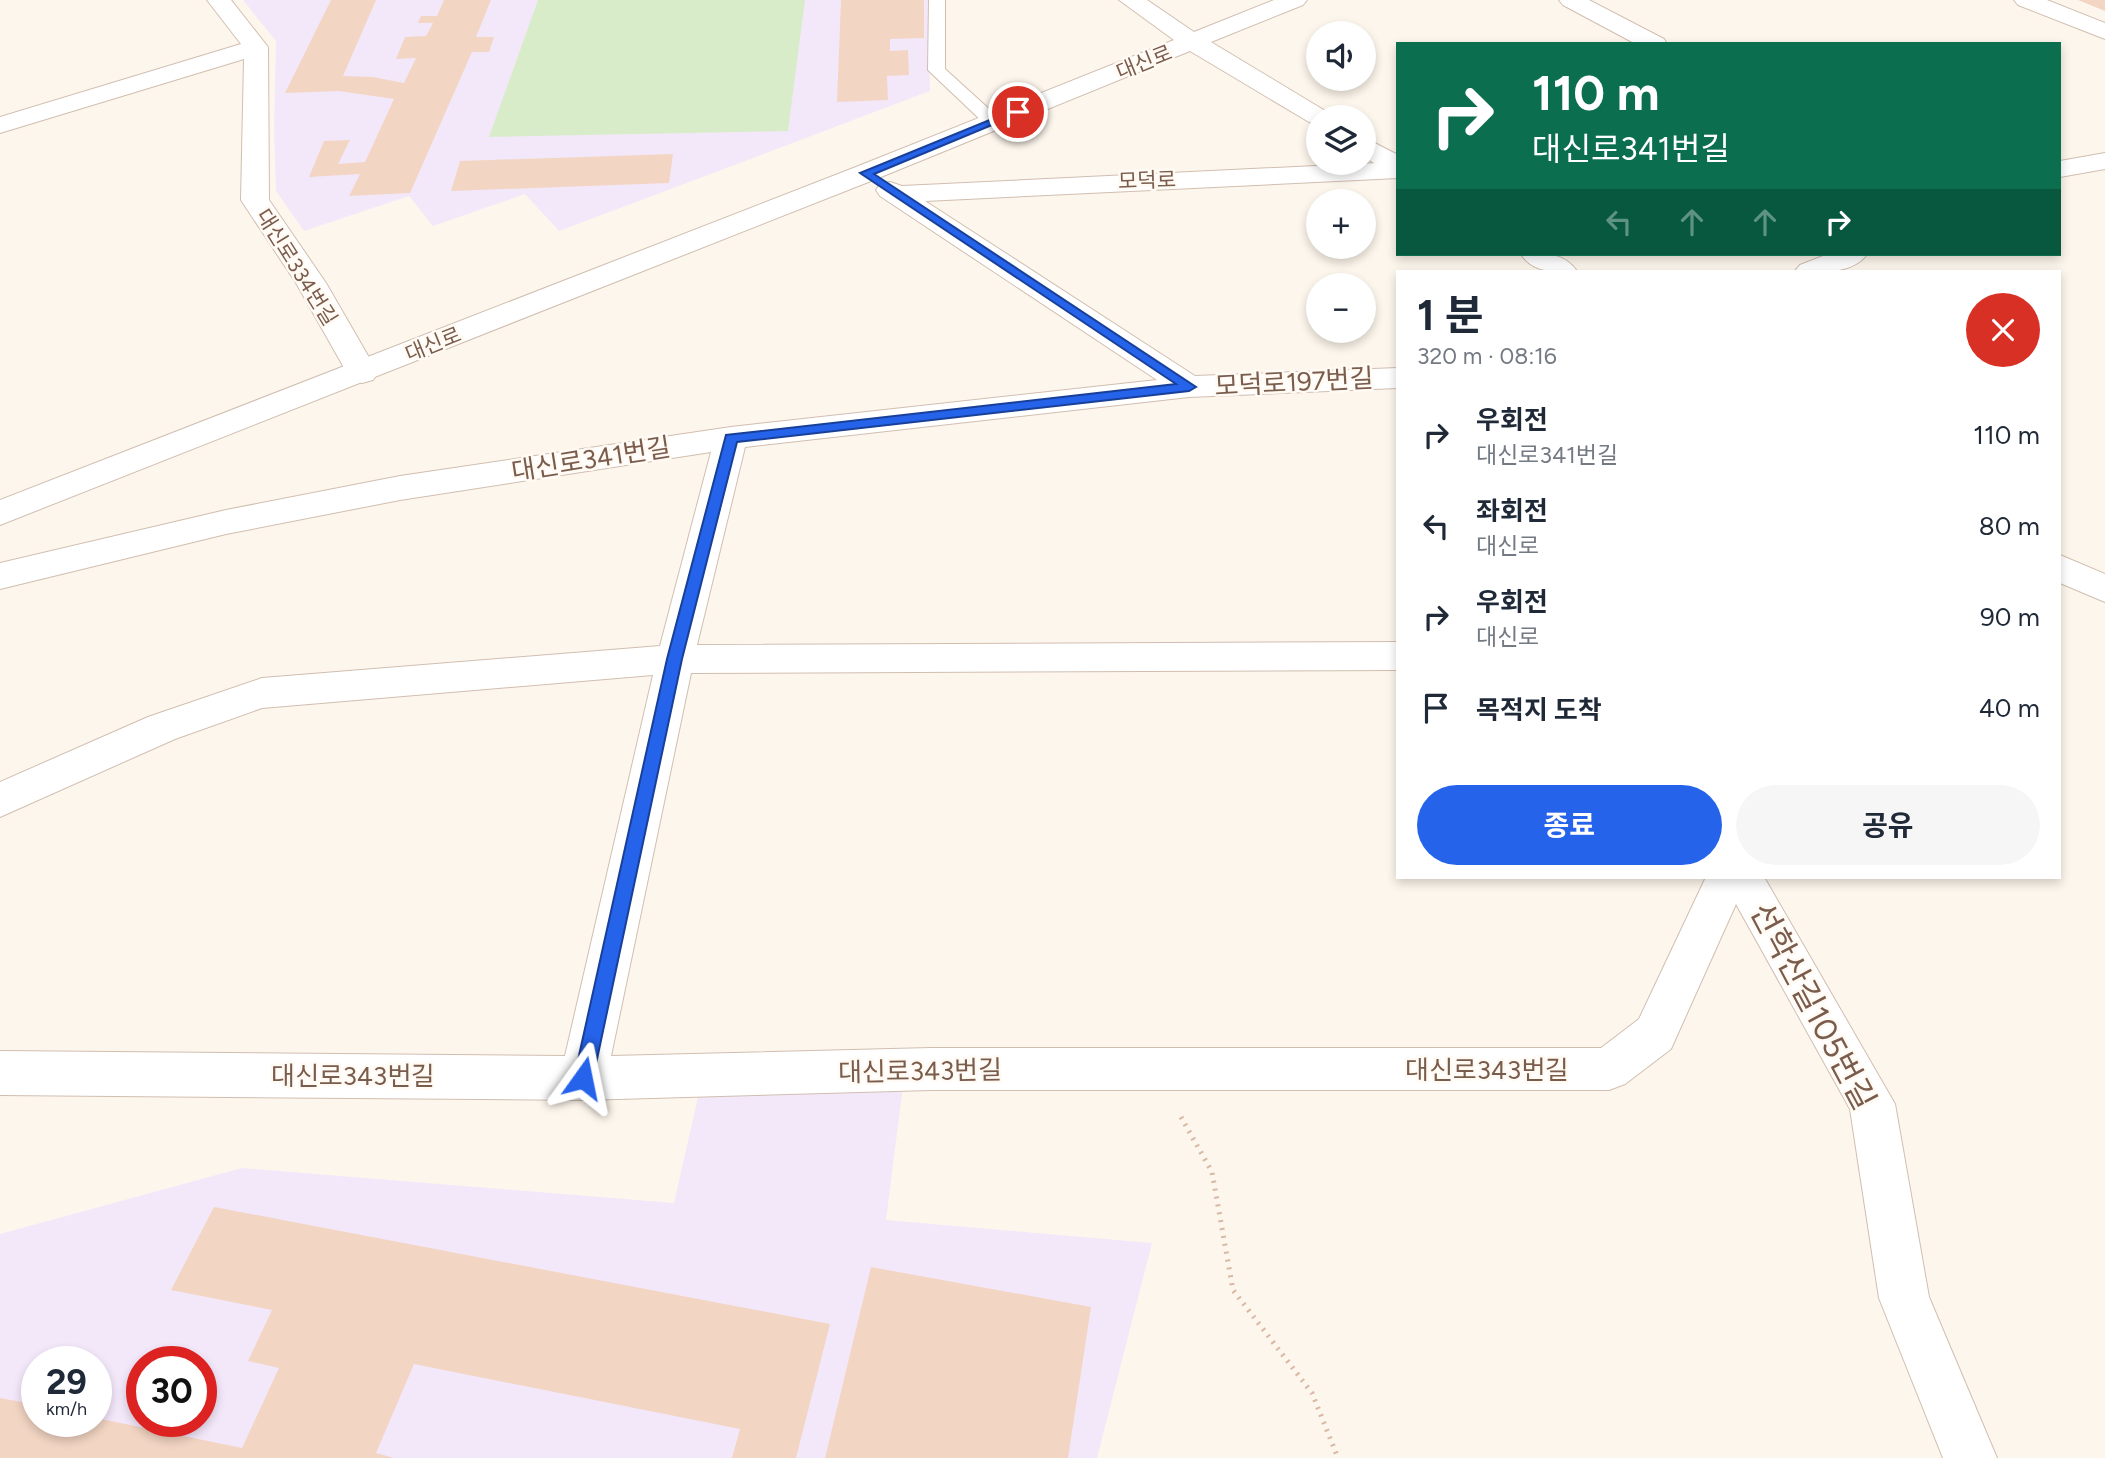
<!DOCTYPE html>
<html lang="ko">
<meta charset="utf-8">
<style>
:root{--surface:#fff;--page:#f6f6f7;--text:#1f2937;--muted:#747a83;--accent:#2563eb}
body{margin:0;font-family:Figtree,"Noto Sans KR",sans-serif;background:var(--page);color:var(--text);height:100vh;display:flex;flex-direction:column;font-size:26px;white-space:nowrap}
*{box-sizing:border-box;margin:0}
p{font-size:23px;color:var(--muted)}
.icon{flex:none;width:38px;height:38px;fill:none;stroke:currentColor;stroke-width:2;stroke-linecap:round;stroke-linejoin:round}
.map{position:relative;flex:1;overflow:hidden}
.drawer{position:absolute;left:1396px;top:270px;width:665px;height:609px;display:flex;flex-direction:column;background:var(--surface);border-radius:0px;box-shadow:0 4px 10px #0003}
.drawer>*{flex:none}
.top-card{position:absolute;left:1396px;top:42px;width:665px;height:214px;border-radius:0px;box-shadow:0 4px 10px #0003;background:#0b6e4f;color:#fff;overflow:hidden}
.tools{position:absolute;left:1306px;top:21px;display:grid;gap:14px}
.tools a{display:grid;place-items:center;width:70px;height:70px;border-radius:50%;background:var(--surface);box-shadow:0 4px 10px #0003;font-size:35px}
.speed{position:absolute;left:21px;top:1346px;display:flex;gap:14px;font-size:35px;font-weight:700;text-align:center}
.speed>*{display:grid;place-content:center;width:91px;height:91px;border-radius:50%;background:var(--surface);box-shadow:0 4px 10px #0003;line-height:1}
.speed small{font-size:18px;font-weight:400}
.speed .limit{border:10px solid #d22;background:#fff;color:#111}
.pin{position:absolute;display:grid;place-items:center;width:60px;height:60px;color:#fff;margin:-30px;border:4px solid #fff;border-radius:50%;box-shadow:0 2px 7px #0007}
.me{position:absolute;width:77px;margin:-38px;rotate:12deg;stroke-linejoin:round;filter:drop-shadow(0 0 5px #0008)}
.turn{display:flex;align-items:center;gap:24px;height:147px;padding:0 21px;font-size:32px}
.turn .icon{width:91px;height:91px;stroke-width:2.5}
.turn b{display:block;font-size:49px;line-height:60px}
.lanes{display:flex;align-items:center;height:66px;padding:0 21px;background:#0003;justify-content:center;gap:35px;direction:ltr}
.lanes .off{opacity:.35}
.round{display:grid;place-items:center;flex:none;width:74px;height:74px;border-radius:37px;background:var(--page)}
.head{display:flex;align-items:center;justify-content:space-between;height:119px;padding:0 21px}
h1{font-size:42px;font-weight:700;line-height:52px}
.button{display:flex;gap:14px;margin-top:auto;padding:14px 21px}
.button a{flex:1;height:80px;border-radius:42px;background:var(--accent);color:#fff;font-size:28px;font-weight:700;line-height:80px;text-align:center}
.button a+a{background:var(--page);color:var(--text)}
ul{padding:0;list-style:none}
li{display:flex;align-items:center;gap:21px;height:91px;padding:0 21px}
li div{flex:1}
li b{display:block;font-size:26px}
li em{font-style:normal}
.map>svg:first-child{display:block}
.education{fill:#f3e8fa;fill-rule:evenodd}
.green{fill:#d8ecc9}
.building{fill:#f3d5c3}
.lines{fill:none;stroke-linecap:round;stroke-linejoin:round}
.service-casing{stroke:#d1beb0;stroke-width:2}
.minor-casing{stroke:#d1beb0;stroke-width:2}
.tertiary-casing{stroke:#d1beb0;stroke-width:2}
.path{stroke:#d9b8a5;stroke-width:5;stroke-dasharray:2 6;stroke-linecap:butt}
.service{fill:#fff;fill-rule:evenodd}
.minor{fill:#fff;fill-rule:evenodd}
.tertiary{fill:#fff;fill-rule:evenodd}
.route{fill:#2563eb;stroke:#184099;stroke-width:2}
.labels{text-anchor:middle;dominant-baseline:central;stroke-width:5;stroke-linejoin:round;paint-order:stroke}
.far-street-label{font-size:21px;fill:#7a5c4d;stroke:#fffaf3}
.street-label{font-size:26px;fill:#7a5c4d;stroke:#fffaf3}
.near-street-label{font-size:32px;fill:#7a5c4d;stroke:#fffaf3}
</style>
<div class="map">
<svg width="2105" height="1458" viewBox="0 0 2105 1458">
<rect width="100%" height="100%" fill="#fdf6ec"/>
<!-- education -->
<path class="education" d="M243 0H929L930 91 559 231 525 194 433 226 409 196 304 231 276 191 274 128 276 41Z
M905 1070 886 1220 1152 1243 1097 1458H0V1234L242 1168 674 1203 698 1097ZM37 1362H96V1421H37ZM142 1362H201V1421H142Z"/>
<!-- green -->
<path class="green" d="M538 0H805L788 131 489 137Z"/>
<!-- building -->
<path class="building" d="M331 0H376L343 76 373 77 404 83 416 58 396 59 405 37 426 36 433 23H418L421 16H437L444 0H491L476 37H494L489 52H472L410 193 349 196 360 174 309 177 324 141 350 140 338 164 365 162 394 99 339 91 285 93Z
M841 0H924V38L890 39V51L908 50 909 75 887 76 888 100 837 102Z
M2078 0H2105V11Z
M673 154 669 183 451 191 460 161Z
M214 1207 830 1324 796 1458H732L740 1429 414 1364 376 1453 394 1458H0V1398L37 1405V1421H96V1418L242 1448 279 1368 248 1361 272 1310 171 1290Z
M871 1267 1091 1307 1068 1458H825Z"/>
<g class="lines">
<!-- service casing -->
<g class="service-casing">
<path id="service" d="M929 0H945V69L999 118 1002 122 999 126H987L928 70Z"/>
</g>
<!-- minor casing -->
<g class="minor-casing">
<path id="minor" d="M207 0H231L268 47 269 200 326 283 378 373 373 380 362 383 351 380 296 283 241 200 244 59 0 133V117L241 44Z
M1559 0H1589L1664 39 1667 44H1636L1563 5Z
M2014 0H2047L2105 23V39L2018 5Z
M1398 162V178L925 201 1195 376 1398 368V388L1189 397 745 447 697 645 1398 642V670L691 673 611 1056 931 1048H1601L1639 1019 1706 877H1764L1895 1104 1929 1297 1997 1458H1943L1879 1298 1850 1109 1736 904 1671 1049 1625 1084 1609 1090H931L583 1100 0 1095V1051L565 1056 653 675 262 708 175 739 0 817V782L148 717 262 678 660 646 711 452 400 500 226 534 0 589V563L226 510 400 476 731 427 1157 380 880 196 876 190 880 184 890 182 902 186Z
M2060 555 2105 574V602L2060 583Z"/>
</g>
<!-- tertiary casing -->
<g class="tertiary-casing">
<path id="tertiary" d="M1119 0H1147L1194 32 1274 0H1307L1303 5 1211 42 1327 112 1331 117H1318V125L1309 122 1190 51 876 179 0 525V500L856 167 1174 40Z
M1363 137 1398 155V174L1388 172 1363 156Z
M2105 153V169L2060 177V161Z
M1521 254C1542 254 1563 251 1577 271 1556 272 1533 274 1521 254Z
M1828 254H1867C1853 275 1818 272 1795 271L1800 265Z"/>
</g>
<!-- path -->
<path class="path" d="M1181 1117 1212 1172 1233 1290 1312 1393 1338 1458"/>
<!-- service -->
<use href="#service" class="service"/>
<!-- minor -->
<use href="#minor" class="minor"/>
<!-- tertiary -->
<use href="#tertiary" class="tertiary"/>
</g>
<!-- route -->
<path class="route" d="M1014 110 1023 112 874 174 1196 387 1189 391 737 442 682 659 593 1078 590 1084 583 1087 577 1084 574 1078 667 659 726 435 1176 384 860 173Z"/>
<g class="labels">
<!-- far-street labels -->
<g class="far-street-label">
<text transform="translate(1144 62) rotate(-22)">대신로</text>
<text transform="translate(1147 180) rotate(-2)">모덕로</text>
<text transform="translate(297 267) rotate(58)">대신로334번길</text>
<text transform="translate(433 344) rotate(-22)">대신로</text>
</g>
<!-- street labels -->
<g class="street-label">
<text transform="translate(1294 382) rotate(-3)">모덕로197번길</text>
<text transform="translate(591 459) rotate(-9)">대신로341번길</text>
<text x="1487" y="1070">대신로343번길</text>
<text transform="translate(920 1071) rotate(-1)">대신로343번길</text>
<text x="353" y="1076">대신로343번길</text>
</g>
<!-- near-street labels -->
<g class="near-street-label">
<text transform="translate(1813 1006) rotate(62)">선학산길105번길</text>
</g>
</g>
</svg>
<div class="tools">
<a><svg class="icon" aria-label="sound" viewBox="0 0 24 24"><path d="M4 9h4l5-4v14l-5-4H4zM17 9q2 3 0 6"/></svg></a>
<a><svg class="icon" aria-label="layers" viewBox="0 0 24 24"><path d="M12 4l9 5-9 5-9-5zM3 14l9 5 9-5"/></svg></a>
<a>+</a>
<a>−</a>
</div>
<div class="speed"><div>29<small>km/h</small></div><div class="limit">30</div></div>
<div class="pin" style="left:1018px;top:112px;background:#d93025"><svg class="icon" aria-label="arrive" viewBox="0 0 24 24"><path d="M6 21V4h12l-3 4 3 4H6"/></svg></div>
<svg class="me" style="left:583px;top:1078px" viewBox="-20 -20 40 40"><path d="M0-17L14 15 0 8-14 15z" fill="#2563eb" stroke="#fff" stroke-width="4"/></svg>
<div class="top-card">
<div class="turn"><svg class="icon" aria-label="right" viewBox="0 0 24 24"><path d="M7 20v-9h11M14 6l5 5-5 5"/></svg><div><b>110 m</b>대신로341번길</div></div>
<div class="lanes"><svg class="icon off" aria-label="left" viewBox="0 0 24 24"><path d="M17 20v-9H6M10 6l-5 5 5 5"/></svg><svg class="icon off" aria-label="ahead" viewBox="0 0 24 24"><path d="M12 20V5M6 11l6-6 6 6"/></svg><svg class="icon off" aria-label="ahead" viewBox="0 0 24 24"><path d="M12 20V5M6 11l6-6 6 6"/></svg><svg class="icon" aria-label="right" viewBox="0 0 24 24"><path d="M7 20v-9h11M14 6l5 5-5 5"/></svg></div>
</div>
<section class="drawer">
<div class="head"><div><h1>1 분</h1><p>320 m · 08:16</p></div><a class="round" style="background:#d93025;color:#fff"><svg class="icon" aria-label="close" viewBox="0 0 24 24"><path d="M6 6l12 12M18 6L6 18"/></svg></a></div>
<ul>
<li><svg class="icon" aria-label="right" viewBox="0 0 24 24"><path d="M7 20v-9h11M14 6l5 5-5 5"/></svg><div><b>우회전</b><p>대신로341번길</p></div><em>110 m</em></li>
<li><svg class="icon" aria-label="left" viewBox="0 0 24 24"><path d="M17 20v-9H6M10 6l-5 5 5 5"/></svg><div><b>좌회전</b><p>대신로</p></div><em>80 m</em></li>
<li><svg class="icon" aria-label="right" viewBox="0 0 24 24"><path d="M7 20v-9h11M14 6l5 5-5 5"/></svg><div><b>우회전</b><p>대신로</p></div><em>90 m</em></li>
<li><svg class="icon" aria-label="arrive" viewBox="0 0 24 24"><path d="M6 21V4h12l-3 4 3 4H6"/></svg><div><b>목적지 도착</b></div><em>40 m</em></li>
</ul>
<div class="button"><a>종료</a><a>공유</a></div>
</section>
</div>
